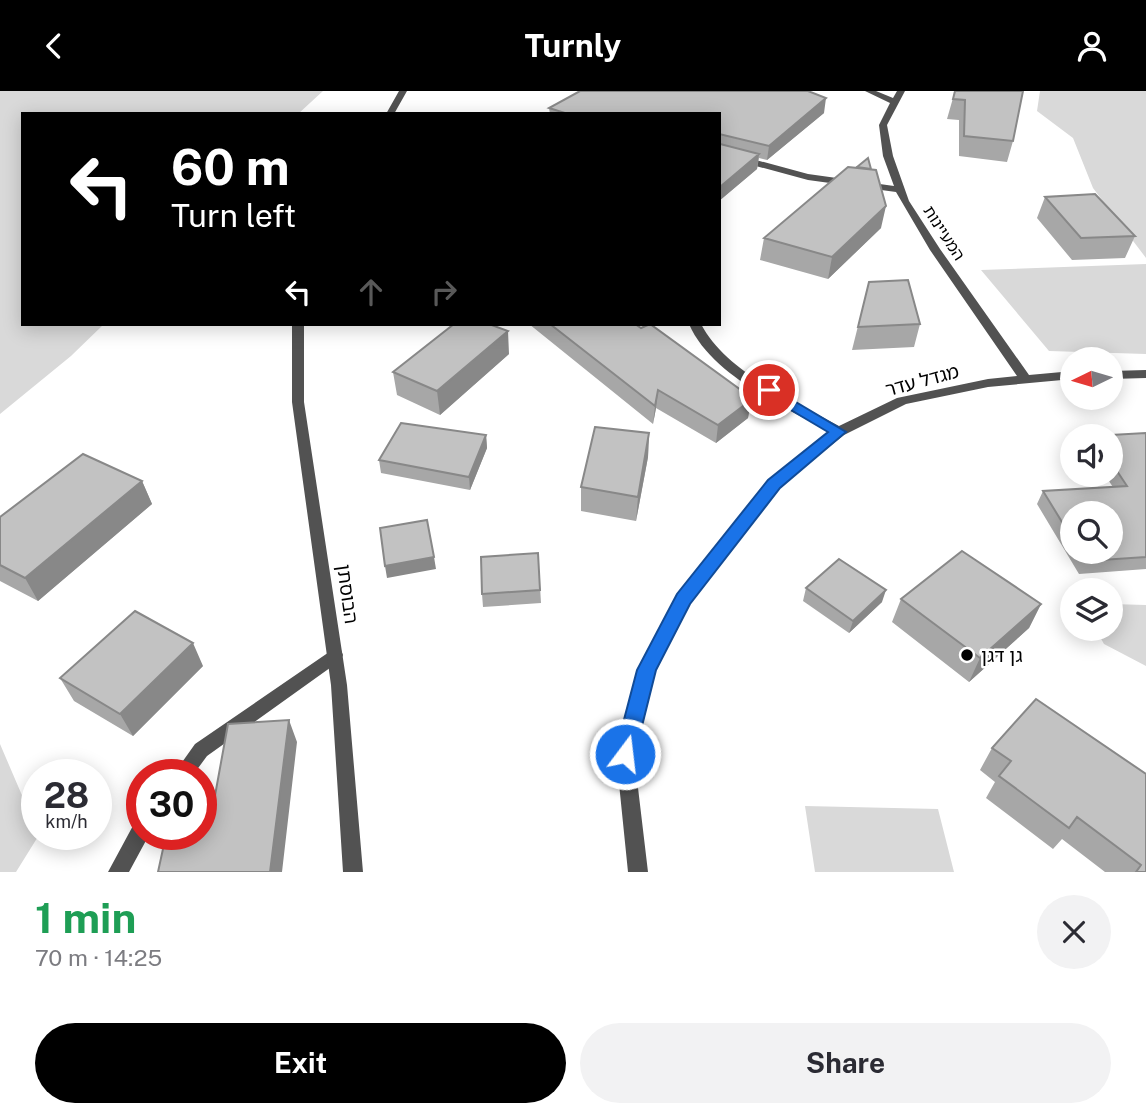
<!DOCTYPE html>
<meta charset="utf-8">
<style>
:root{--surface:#fff;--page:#f2f2f3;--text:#2b2b33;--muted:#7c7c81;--accent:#000}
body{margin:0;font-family:"Public Sans","Noto Sans Hebrew",sans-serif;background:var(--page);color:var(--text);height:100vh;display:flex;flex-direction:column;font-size:26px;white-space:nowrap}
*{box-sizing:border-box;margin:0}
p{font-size:23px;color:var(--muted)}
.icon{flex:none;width:38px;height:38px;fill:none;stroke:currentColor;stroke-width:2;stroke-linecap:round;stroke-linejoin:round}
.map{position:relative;height:781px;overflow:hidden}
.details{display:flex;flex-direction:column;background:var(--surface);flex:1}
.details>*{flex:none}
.hud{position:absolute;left:21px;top:21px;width:700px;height:214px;border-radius:0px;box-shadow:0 4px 18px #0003;background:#000;color:#fff;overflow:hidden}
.needle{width:46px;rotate:265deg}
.buttons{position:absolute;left:1060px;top:256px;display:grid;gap:14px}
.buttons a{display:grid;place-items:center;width:63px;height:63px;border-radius:50%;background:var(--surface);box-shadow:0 4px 18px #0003;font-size:35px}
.speed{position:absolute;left:21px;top:668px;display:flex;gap:14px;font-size:35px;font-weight:700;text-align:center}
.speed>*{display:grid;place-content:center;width:91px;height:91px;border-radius:50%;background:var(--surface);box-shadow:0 4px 18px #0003;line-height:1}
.speed small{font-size:18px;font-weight:400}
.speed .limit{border:10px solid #d22;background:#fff;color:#111}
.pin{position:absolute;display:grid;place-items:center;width:60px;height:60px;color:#fff;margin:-30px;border:4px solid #fff;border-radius:50%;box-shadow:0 2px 7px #0007}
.me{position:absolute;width:77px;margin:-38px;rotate:15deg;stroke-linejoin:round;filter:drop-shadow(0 0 5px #0008)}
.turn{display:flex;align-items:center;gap:24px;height:147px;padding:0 35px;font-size:32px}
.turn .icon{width:91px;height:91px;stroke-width:2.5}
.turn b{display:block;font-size:49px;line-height:60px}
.lanes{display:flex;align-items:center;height:66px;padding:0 35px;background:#0003;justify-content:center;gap:35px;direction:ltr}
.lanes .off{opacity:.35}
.round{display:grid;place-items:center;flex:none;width:74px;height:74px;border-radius:37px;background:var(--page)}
.overview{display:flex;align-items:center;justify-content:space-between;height:119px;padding:0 35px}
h1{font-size:42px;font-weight:700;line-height:52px;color:#1e9e55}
.button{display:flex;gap:14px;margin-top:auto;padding:14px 35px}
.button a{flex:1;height:80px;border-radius:42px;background:var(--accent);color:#fff;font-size:28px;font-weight:700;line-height:80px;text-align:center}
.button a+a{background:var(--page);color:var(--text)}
header{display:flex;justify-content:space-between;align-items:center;height:91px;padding:0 35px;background:var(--accent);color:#fff;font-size:32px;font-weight:700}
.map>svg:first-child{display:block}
.green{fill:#d9d9d9}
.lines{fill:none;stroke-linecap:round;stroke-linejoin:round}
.lane{fill:#525252;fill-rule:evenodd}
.street{fill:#525252;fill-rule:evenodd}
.wall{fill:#a7a7a7;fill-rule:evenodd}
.shaded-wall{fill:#888}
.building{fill:#c2c2c2;stroke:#888;stroke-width:2}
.route{fill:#1a73e8;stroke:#114b97;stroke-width:2}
.poi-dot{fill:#000;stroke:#fff;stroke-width:2.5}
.labels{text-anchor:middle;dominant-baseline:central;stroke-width:5;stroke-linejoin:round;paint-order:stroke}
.far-street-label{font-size:16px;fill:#000;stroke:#fff}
.street-label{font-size:19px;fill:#000;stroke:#fff}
.poi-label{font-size:19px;fill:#000;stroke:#fff;text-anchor:start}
</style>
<header><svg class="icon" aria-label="back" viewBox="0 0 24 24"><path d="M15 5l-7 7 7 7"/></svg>Turnly<svg class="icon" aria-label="person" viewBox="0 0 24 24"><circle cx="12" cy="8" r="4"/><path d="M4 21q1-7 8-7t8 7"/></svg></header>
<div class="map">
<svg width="1146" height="781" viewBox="0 0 1146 781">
<rect width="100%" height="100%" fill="#fff"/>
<!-- green -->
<path class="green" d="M0 0H323L298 23H23V233H104L71 265 0 323Z
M1040 0H1146V167L1093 97 1073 47 1037 20Z
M1146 173V263L1049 260 981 179Z
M1111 513 1146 514V575L1104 553 1095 537H1111Z
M0 653 39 744 16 781H0Z
M805 715 938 718 954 781H815Z"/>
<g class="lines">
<!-- lane -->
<path class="lane" d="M335 557 341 559 343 564 341 569 207 665 193 684H173L195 653Z
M142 728V744H149L129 781H108L135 731Z"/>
<!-- street -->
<path class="street" d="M399 0H407L394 23H386Z
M865 0H876L893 7 897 0H905L887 34 893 65 909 110 940 158 1029 284 1073 280V288L988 296 906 313 844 344 779 396 690 512 655 579 634 663 648 781H628L616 663 639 579 678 504 769 390 830 341C783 315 711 284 689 233H701C726 281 793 309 839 335L897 307 988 288 1017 285 930 159 896 101 808 89 719 65V59L808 83 894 95 883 65 879 34 890 12Z
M292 233H304V311L347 594 363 781H343L331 594 292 311Z
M1146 279V287L1111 288V280Z"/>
</g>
<!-- wall -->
<path class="wall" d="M955 0 1013 50 1007 71 959 65V29L947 28Z
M549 17 824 22 767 69 759 67 757 78 719 110V23H550Z
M1045 106 1135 145 1125 167 1072 169 1037 127Z
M881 137 828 188 760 169 764 147Z
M869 191 920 233 914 256 852 259Z
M529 233H635L745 302V305L751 309 748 327 716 352 656 317 653 333Z
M509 263 440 324 397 304 393 281Z
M649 342 648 366 636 430 581 420V396Z
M1146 342V478L1079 483 1037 413 1043 400 1113 396 1104 383H1111V345ZM1073 422 1111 460H1073Z
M486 344 487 357 470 399 381 382 379 369Z
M142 390 152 413 38 510 0 490V426Z
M538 462 541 512 483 516 482 503Z
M806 497 882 511 849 542 803 510Z
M901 508 1041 513 1029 537 969 591 892 531Z
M203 575 133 645 74 610 60 587Z
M1036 608 1146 781H1105L1062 748 1053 758 986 707 995 691 980 679 992 657Z"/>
<!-- shaded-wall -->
<path class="shaded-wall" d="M826 7 824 22 767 69 769 55Z
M759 63 757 78 719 110V100L721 95Z
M886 115 881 137 828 188 832 166Z
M508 240 509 263 440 324 437 300Z
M658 299 656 317 653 333 655 315Z
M745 302 743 315 751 309 748 327 716 352 718 334 742 304Z
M649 342 648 366 636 430 638 406Z
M486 344 487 357 470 399 469 386Z
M142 390 152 413 38 510 25 487Z
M434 466 436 478 387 487 385 475Z
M886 499 882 511 849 542 853 530Z
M1041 513 1029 537 969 591 980 567Z
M193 552 203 575 133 645 120 623Z
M289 629 297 651 282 781H270Z"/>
<!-- building -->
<path class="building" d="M580 0H808L826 7 769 55 719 43V23H568L549 17Z
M955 0H1023L1013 50 964 45 965 9 953 8Z
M719 46 720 53 759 63 721 95 719 100Z
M868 67 871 78 857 76Z
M848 76 876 79 886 115 832 166 764 147Z
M1095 103 1135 145 1081 147 1045 106Z
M908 189 920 233 858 236 869 191Z
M454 233H489L508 240 437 300 393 281Z
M550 233H635L641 237 650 233 745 302 742 304 751 309 718 334 658 299 655 315Z
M401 332 486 344 469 386 379 369Z
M595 336 649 342 638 406 581 396Z
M1146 342V466L1086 470 1080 460H1111V422H1073V449L1043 400 1127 395 1111 371V345H1093Z
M83 363 142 390 25 487 0 474V426Z
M427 429 434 466 385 475 380 437Z
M962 460 1041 513 980 567 901 508Z
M538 462 540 499 482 503 481 466Z
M839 468 886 499 853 530 806 497Z
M135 520 193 552 120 623 60 587Z
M1036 608 1146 683V781H1136L1141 774 1077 726 1069 737 999 685 1011 670 992 657Z
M289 629 270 781H158L166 744H201V722L212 721 228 633Z"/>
<!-- route -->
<path class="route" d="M769 295 846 341 780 397 690 513 656 579 635 663 632 670 625 672 618 670 615 663 637 579 677 503 768 389 828 341 764 303 762 299Z"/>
<!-- markers -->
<circle class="poi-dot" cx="967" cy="564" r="7"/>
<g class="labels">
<!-- far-street labels -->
<g class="far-street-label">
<text transform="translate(944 142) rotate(57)">המעיינות</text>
</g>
<!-- street labels -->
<g class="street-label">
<text transform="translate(922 289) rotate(-15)">מגדל עדר</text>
<text transform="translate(348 503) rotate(82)">הבוסתן</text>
</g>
<!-- poi labels -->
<g class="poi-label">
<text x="981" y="564">גן דגן</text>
</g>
</g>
</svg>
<div class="buttons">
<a><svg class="needle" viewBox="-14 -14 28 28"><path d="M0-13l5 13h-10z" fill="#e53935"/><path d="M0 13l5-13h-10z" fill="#7c7c81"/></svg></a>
<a><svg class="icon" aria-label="sound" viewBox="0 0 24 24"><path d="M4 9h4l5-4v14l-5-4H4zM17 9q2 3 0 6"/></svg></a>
<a><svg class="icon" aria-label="search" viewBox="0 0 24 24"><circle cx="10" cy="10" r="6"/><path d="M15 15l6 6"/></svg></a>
<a><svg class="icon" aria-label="layers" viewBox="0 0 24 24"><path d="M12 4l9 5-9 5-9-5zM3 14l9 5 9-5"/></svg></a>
</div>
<div class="speed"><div>28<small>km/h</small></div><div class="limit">30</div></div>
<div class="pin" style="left:769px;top:299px;background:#d93025"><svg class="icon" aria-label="arrive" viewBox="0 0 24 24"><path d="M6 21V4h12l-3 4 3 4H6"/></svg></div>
<svg class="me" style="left:625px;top:663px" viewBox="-20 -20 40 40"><circle r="17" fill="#1a73e8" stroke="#fff" stroke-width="3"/><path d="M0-11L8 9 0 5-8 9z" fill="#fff"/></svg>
<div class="hud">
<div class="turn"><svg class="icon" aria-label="left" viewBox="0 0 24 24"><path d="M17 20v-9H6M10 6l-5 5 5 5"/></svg><div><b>60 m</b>Turn left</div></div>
<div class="lanes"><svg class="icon" aria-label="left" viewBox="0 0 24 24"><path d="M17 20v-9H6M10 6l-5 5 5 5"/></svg><svg class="icon off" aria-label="ahead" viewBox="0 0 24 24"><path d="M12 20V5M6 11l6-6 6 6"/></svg><svg class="icon off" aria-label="right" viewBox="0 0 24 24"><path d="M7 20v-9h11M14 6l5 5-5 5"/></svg></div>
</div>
</div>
<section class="details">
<div class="overview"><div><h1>1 min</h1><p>70 m · 14:25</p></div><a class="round"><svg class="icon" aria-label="close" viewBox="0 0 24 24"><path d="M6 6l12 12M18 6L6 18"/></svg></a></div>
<div class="button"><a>Exit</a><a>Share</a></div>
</section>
